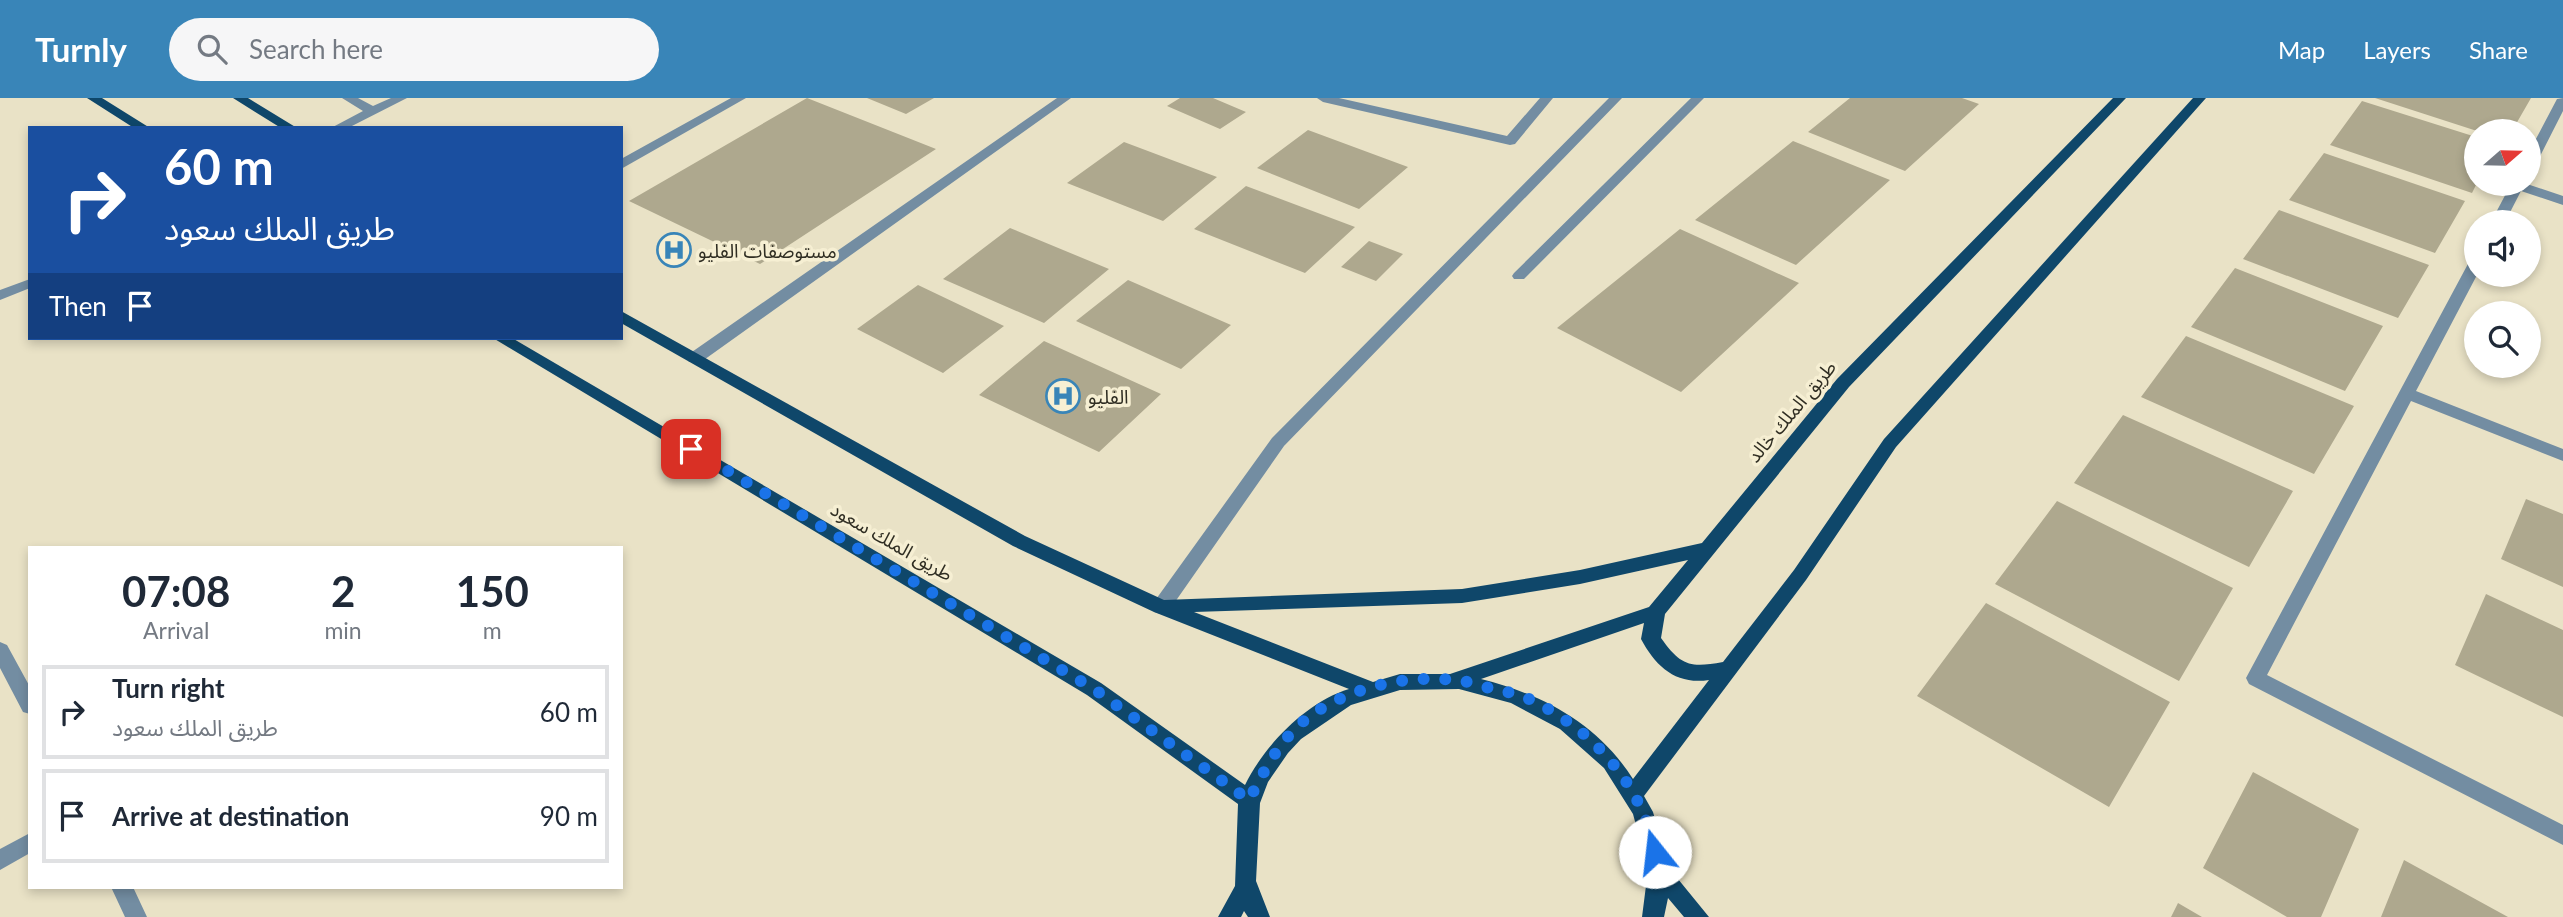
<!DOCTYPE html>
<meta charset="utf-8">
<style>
:root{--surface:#fff;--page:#f6f6f7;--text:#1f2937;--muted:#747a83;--line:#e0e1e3;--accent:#3985b8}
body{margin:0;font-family:Lato,"Noto Sans Arabic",sans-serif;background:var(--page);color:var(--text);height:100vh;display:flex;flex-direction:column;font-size:26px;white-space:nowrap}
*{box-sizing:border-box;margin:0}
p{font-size:23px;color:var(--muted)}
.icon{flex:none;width:38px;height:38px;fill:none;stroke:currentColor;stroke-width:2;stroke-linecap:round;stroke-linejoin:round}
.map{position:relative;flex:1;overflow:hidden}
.drawer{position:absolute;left:28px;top:448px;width:595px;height:343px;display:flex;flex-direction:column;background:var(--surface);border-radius:0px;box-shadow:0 4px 10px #0003}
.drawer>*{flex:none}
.banner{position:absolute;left:28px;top:28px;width:595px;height:214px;border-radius:0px;box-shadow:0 4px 10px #0003;background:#1a4fa0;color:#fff;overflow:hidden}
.needle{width:46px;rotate:70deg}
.buttons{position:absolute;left:2464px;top:21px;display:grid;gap:14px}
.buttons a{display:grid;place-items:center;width:77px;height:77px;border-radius:50%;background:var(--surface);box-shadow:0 4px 10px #0003;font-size:35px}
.pin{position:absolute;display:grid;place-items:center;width:60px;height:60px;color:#fff;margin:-30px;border-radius:14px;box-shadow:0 4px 10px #0006}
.me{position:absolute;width:77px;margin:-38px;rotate:344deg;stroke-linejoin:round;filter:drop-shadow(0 0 5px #0008)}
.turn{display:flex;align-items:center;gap:24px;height:147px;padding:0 21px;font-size:32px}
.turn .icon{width:91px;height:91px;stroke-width:2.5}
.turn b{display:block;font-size:49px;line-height:60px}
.then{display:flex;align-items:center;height:66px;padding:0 21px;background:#0003;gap:14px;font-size:26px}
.eta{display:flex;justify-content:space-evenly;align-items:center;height:119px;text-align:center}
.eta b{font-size:42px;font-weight:700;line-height:49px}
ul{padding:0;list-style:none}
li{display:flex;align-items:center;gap:21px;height:94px;margin:0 14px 10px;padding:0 7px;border:4px solid var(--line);border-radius:0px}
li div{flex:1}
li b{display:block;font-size:26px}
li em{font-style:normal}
header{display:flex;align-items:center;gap:42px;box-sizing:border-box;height:98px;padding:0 35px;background:var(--accent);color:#fff}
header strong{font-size:33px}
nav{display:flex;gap:38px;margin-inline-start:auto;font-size:24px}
.search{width:490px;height:63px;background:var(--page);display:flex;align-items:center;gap:18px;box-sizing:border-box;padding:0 24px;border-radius:38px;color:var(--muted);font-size:26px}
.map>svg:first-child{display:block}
.building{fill:#aea88e}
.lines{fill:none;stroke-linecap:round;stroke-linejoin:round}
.minor{fill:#738da2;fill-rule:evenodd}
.major{fill:#0f476a;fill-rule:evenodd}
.route{stroke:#1a73e8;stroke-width:12;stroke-dasharray:0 21.6}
.labels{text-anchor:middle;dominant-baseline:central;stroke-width:7;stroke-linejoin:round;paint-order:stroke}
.poi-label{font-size:19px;fill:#302e23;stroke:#f6efd3;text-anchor:start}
.street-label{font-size:19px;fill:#302e23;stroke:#f6efd3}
</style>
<header>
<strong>Turnly</strong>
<div class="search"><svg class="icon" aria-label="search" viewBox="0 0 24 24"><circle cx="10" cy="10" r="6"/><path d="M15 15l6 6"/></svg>Search here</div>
<nav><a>Map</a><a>Layers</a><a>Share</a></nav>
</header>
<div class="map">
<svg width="2563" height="819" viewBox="0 0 2563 819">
<rect width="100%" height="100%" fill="#e9e2c6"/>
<!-- building -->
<path class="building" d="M807 0 936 51 760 166 629 103Z
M867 0H934L906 16Z
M1180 0H1213L1246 14 1220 31 1167 8Z
M1850 0H1962L1979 6 1905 73 1808 34Z
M2375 0H2531L2512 33H2477Z
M2362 3 2476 39V87L2472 95 2330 47Z
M1308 32 1408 69 1359 111 1257 70Z
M1793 43 1890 82 1796 167 1695 122Z
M1124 44 1217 79 1163 123 1067 85Z
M2324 55 2465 103 2435 155 2289 102Z
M1246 88 1355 129 1305 175 1194 131Z
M2279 112 2429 167 2398 220 2243 161Z
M1010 130 1109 171 1044 225 943 181Z
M1680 131 1799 185 1681 294 1557 230Z
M1369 143 1403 156 1376 183 1341 169Z
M2235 170 2383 228 2345 293 2191 229Z
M1128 182 1231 227 1181 271 1076 223Z
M918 187 1004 228 943 275 857 231Z
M2186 238 2354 308 2314 376 2141 299Z
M1044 243 1161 296 1099 354 979 297Z
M2123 317 2293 393 2249 469 2074 385Z
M2526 401 2563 416V489L2501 461Z
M2057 403 2233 490 2179 583 1995 486Z
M2486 496 2563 532V619L2455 567Z
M1986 505 2170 604 2109 709 1917 598Z
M2253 674 2359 731 2321 819H2287L2203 770Z
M2404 762 2508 819H2381Z
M2178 805 2202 819H2171Z"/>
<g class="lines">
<!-- minor -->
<path class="minor" d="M342 0H358L373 8 391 0H407L348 30H331L363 13Z
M731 0H746L621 71V61Z
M1057 0H1071L701 264H689L687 260 689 256Z
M1317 0H1339L1507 38 1540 0H1553L1515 46 1510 47 1323 4Z
M1609 0H1622L1284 348 1168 514 1161 516 1154 514 1152 509 1154 504 1272 340Z
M1691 0H1704L1524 181H1514L1512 178 1514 175Z
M2563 0V13L2536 66 2529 70V54L2557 1Z
M2511 86H2527L2563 98V107L2521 93 2505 124H2491Z
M2476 160 2477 177 2416 293 2563 351V363L2411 303 2267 577 2563 727V747L2249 586 2246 580 2469 164Z
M30 181V190L0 202V192Z
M0 544 7 547 30 589V616L23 614 0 570Z
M30 735V755L0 772V751Z
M111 789H133L147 819H125Z"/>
<!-- major -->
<path class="major" d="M87 0H102L150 30H134Z
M233 0H248L297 30H281Z
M2113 0H2126L1849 289 1665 516 1661 540C1681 568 1690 570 1723 564L1794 472 1884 341 2193 0H2206L1896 349 1806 482 1644 698 1653 714 1669 770 1709 819H1684L1668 800 1664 819H1642L1648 772 1633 716 1604 670 1560 631 1511 605 1459 591 1400 592 1351 607 1301 641 1288 655 1268 684 1260 705 1256 783 1270 819H1248L1244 813 1241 819H1218L1235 788 1238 706 1087 597 493 240H512L1101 585 1245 687C1264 648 1306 604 1349 591L1154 514 1013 448 621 225V213L1025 438 1164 502 1462 491 1580 472 1702 445 1837 281ZM1688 462 1649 509 1450 576H1400L1373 584 1194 514 1462 505 1580 486ZM1644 525 1641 541C1656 569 1676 587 1709 582L1633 681C1598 626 1542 596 1481 581Z"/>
</g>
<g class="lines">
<!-- route -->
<path class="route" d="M691 351 1094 591 1249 702C1266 669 1283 635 1316 614 1355 588 1408 577 1454 582 1468 583 1482 588 1496 592 1506 594 1517 595 1527 600 1590 629 1642 685 1655 754"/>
</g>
<!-- icons -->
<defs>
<g id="hospital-ring" transform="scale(1.75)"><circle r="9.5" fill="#f6efd3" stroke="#3985b8" stroke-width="1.5"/><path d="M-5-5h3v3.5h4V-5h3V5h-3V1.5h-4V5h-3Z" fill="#3985b8"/></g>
</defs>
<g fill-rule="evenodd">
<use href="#hospital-ring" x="674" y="152"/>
<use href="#hospital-ring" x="1063" y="298"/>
</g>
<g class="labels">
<!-- poi labels -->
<g class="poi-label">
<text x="698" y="152">مستوصفات الفليو</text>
<text x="1088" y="298">الفليو</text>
</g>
<!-- street labels -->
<g class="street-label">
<text transform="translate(1791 313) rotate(-50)">طريق الملك خالد</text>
<text transform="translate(892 443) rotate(30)">طريق الملك سعود</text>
</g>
</g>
</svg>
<div class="buttons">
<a><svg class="needle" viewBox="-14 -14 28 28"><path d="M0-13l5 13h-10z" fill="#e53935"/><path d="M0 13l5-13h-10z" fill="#747a83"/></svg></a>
<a><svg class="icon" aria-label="sound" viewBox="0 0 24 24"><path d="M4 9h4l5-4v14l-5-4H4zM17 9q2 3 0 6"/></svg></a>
<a><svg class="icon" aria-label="search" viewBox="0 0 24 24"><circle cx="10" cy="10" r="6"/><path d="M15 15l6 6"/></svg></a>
</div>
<div class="pin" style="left:691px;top:351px;background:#d93025"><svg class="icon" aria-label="arrive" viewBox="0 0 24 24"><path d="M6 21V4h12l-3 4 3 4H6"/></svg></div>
<svg class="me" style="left:1655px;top:754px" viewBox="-20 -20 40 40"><circle r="19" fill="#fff"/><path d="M0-13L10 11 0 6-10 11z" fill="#1a73e8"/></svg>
<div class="banner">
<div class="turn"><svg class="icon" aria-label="right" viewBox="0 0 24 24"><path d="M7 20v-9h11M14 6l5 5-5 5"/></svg><div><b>60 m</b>طريق الملك سعود</div></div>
<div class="then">Then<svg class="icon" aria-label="arrive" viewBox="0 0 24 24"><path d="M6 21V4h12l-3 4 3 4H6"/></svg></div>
</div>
<section class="drawer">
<div class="eta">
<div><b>07:08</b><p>Arrival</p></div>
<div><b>2</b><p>min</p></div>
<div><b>150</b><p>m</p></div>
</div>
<ul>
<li><svg class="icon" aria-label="right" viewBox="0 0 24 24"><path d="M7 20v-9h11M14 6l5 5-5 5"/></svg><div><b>Turn right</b><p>طريق الملك سعود</p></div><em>60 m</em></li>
<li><svg class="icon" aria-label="arrive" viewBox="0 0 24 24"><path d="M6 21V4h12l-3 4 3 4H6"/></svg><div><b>Arrive at destination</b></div><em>90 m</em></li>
</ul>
</section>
</div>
